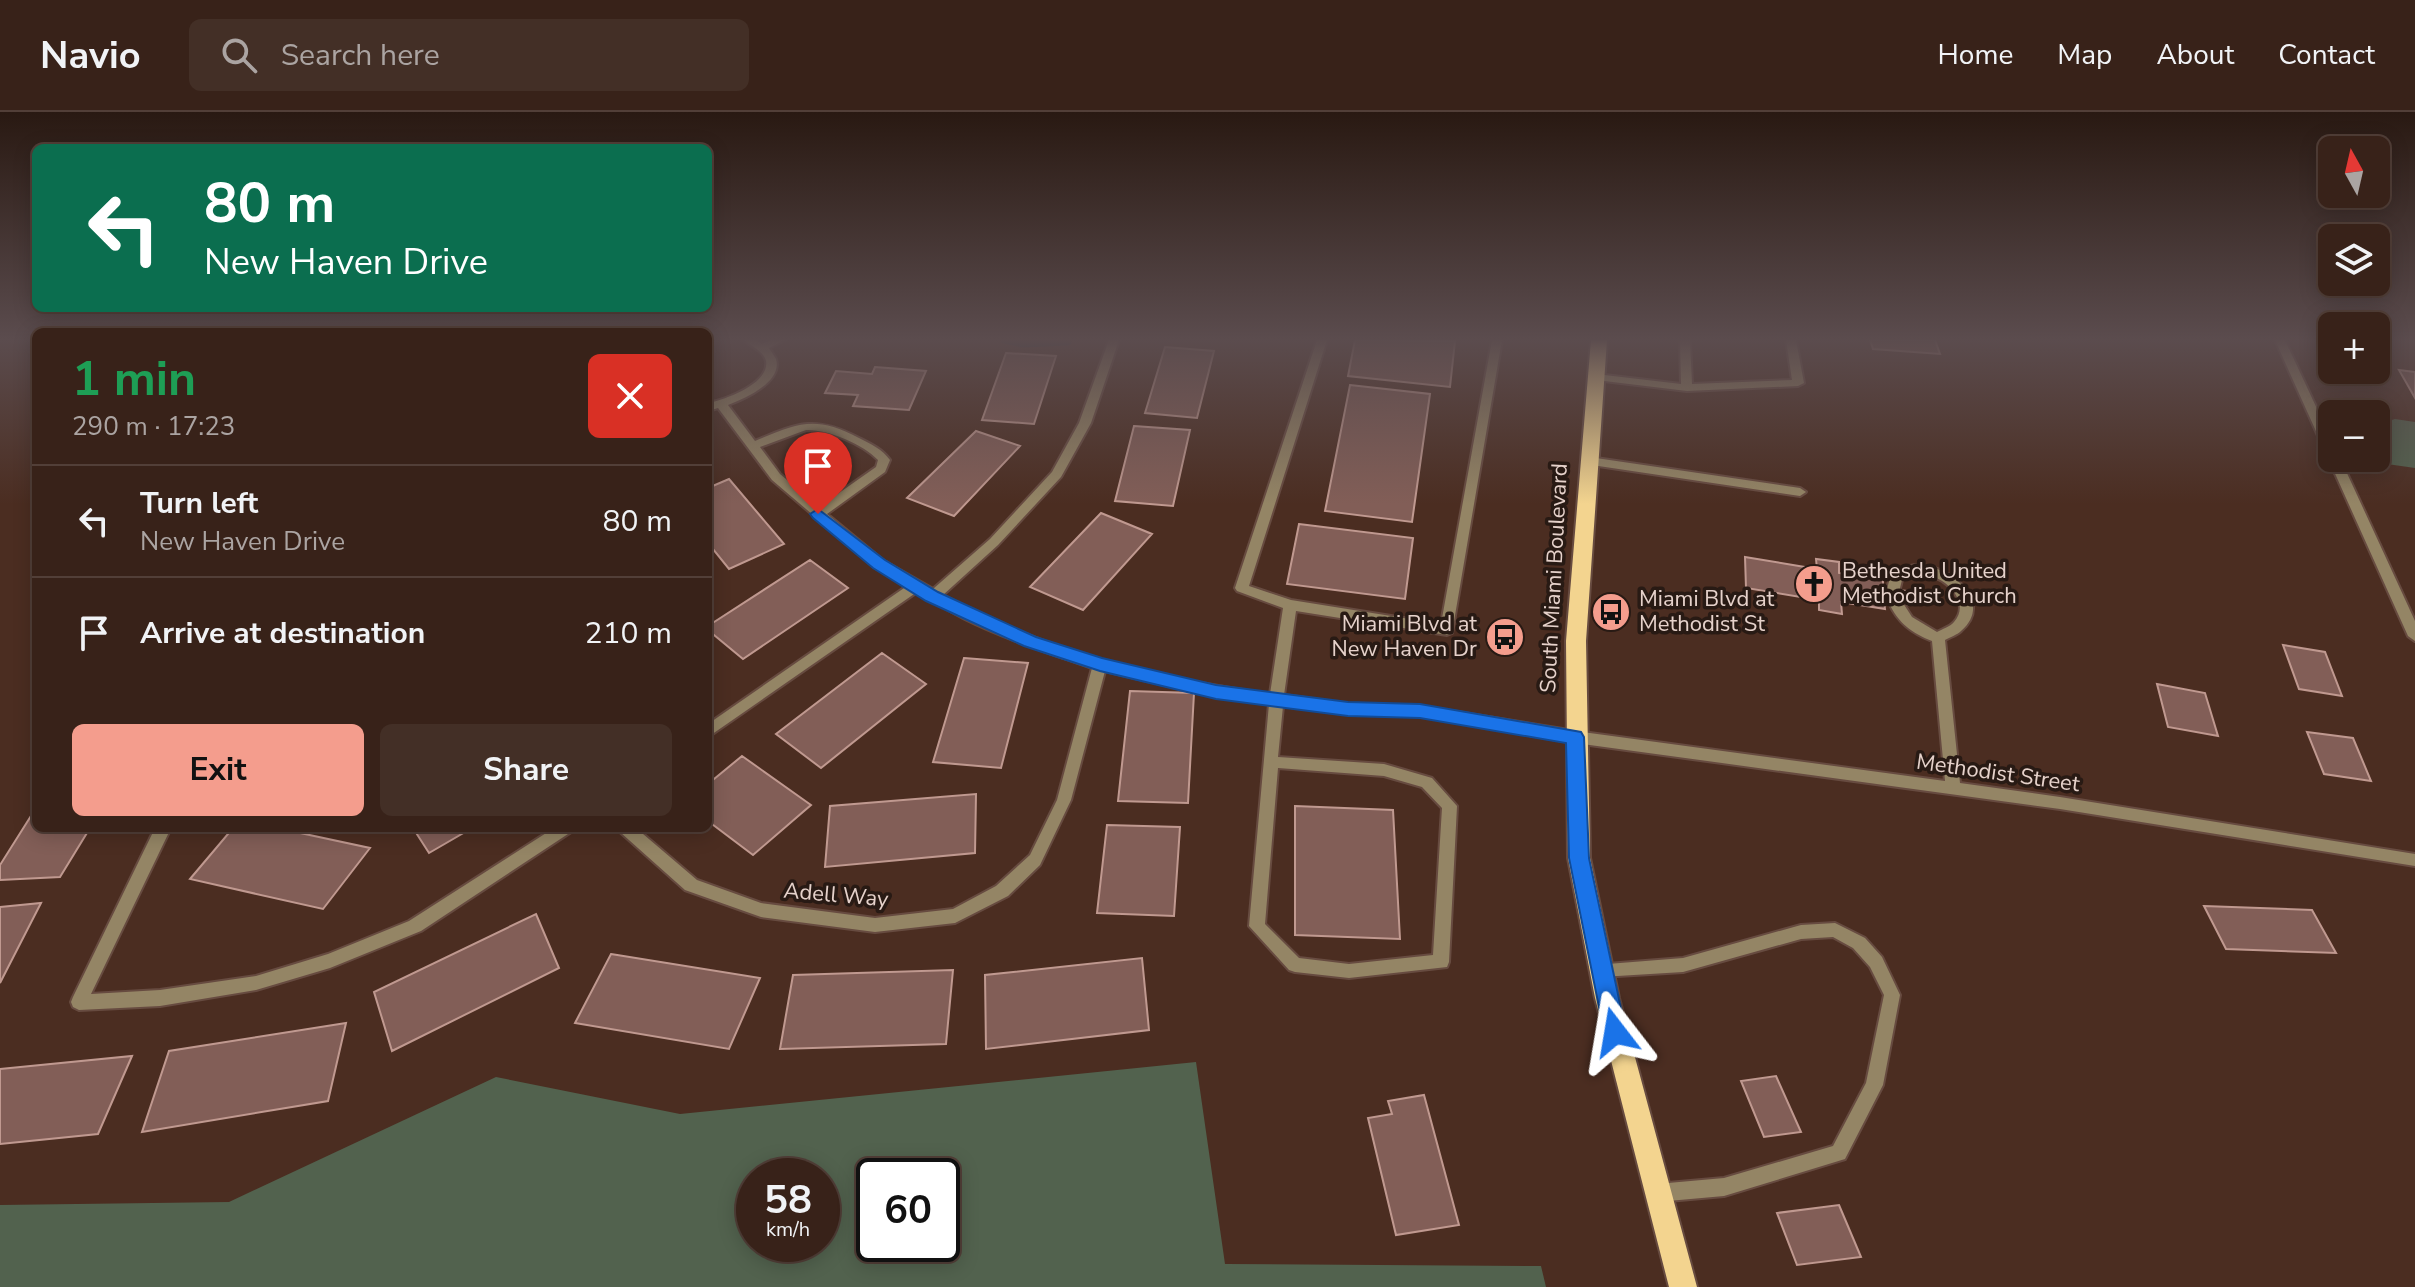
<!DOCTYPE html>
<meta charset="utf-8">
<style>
:root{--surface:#382219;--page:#432f26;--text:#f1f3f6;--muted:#aba4a2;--line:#523f38;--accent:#f49d8d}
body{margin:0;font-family:"Nunito Sans",sans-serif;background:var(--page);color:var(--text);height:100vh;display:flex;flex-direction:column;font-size:30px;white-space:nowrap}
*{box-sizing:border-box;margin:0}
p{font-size:26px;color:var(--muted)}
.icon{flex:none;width:44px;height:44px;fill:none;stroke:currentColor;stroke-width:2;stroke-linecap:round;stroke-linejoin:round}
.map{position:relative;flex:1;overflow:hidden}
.details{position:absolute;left:32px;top:216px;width:680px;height:504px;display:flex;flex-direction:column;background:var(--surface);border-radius:12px;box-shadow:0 4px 20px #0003,0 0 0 2px var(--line)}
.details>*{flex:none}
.guide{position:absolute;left:32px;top:32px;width:680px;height:168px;border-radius:12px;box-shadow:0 4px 20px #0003,0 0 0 2px var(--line);background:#0b6e4f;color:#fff;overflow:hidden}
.needle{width:52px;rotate:352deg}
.tools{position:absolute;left:2318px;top:24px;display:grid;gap:16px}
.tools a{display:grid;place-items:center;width:72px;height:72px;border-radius:12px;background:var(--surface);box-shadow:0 4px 20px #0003,0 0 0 2px var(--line);font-size:40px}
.speed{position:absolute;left:736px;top:1046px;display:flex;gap:16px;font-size:40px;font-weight:700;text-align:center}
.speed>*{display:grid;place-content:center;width:104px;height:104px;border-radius:50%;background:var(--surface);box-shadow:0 4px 20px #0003,0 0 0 2px var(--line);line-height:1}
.speed small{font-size:20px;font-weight:400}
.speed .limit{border:4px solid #111;border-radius:12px;background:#fff;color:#111}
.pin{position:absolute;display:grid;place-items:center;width:68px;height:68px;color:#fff;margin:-82px -34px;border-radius:50% 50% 50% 0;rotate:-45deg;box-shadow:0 0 8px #0007}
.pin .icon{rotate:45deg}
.me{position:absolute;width:88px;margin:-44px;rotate:346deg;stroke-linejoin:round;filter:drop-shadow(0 0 6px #0008)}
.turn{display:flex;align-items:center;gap:28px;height:168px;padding:0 40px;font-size:36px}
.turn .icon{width:104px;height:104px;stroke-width:2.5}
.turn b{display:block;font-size:56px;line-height:68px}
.round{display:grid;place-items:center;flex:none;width:84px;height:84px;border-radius:12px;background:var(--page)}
.overview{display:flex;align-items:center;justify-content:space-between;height:136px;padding:0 40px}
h1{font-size:48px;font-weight:700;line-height:60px;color:#1e9e55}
.action{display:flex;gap:16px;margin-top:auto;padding:16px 40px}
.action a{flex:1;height:92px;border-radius:12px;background:var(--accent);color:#111;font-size:32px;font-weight:700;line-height:92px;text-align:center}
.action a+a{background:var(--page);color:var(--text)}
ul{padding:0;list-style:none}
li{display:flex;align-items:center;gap:24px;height:112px;padding:0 40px;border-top:2px solid var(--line)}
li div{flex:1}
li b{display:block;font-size:30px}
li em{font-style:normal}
header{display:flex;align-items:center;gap:48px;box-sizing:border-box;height:112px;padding:0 40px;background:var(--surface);border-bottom:2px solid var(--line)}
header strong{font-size:38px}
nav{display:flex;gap:44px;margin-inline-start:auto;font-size:28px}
.search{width:560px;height:72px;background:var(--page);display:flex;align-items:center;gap:20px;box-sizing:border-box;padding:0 28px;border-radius:12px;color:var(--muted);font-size:30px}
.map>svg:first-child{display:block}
.green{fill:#52624e;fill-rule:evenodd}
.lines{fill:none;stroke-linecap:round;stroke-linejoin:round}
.stream{stroke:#0e293d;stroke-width:7}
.building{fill:#825e57;stroke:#c09990;stroke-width:2}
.minor-casing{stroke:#674b40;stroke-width:4}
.major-casing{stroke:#674b40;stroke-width:4}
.minor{fill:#948565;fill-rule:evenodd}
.major{fill:#f3d48f;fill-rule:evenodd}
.route{fill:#1a73e8;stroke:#114b97;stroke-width:2}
.labels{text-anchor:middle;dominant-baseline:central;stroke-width:7;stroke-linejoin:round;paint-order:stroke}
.poi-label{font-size:22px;fill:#e6d2cb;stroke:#281a14;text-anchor:start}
.street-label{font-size:22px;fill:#e6d2cb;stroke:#281a14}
</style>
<header>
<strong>Navio</strong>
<div class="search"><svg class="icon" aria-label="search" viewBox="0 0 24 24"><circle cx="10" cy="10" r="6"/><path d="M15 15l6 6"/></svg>Search here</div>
<nav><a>Home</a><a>Map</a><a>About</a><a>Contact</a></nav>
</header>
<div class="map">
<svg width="2415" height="1175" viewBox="0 0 2415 1175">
<rect width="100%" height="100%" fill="#4b2d21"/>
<!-- green -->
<path class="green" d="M2395 307 2415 310V356L2387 352 2376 331V313Z
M1196 950 1225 1152 1541 1154 1546 1175H0V1093L229 1090 496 965 680 1002ZM754 1064H822V1132H754ZM874 1064H942V1132H874Z"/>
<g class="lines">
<!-- stream -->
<path class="stream" d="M1004 228 1023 232 1068 230"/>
</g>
<!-- building -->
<path class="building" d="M1355 228 1455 229 1450 275 1348 264Z
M1870 228H1935L1940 242 1873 237Z
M1165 235 1214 239 1197 306 1145 301Z
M1006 241 1056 244 1034 312 982 308Z
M875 255 926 259 909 298 853 294 858 283 825 281 836 259 872 262Z
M2399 258 2415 260V286Z
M1350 273 1430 282 1412 410 1325 399Z
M1134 314 1190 318 1173 394 1115 389Z
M976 319 1020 334 954 404 907 386Z
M729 367 784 432 729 457 708 431V376Z
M1101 401 1152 422 1083 498 1030 475Z
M1299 412 1413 426 1405 487 1287 472Z
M1745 445 1817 457 1816 447 1839 450V461L1883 468V476L1906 479 1908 493 1884 489 1885 497 1841 490 1842 502 1819 498V488L1746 476Z
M810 448 848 476 743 547 708 518V514Z
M2283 533 2325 540 2342 584 2299 577Z
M882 541 926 572 821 656 776 622Z
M964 546 1028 551 1001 656 933 650Z
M2157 572 2205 581 2218 624 2168 615Z
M1130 579 1194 581 1188 691 1118 689Z
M2307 620 2353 626 2371 669 2324 662Z
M742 644 811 693 753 743 708 709V672Z
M976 682 975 741 825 755 830 694Z
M1295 694 1393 698 1400 827 1295 823Z
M36 696V716H90L60 765 0 768V753Z
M1107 713 1180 715 1174 804 1097 801Z
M233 716H277L370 736 323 797 190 767Z
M413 716H472L429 741Z
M41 791 0 871V795Z
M2204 794 2312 798 2336 841 2226 837Z
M536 802 559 856 392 939 374 880Z
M611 842 760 866 729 937 575 911Z
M1142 846 1149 918 986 937 985 863Z
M953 858 946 932 780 937 793 863Z
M346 911 328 989 142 1020 169 939Z
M132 944 98 1022 0 1032V957Z
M1776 964 1801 1020 1764 1025 1741 969Z
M1424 983 1459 1113 1396 1123 1368 1006 1392 1002 1388 989Z
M1839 1093 1861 1145 1797 1153 1777 1101Z"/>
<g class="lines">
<!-- minor casing -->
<g class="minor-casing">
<path id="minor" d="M744 228H756L762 232 771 228H785L769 236C770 237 776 247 776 247 783 270 744 287 728 293L755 329C798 311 815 303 859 326 871 332 882 337 890 348L885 360 827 402 884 449 933 477 990 427 1052 360 1079 311 1109 228H1119L1091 311 1061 365 998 433 943 483C1042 539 1157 567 1270 582L1283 496 1237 479 1235 476 1317 228H1327L1249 474 1291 488 1441 512 1492 228H1502L1452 521 1447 523 1296 499 1284 583 1348 592 1420 594 1575 619 1945 669 1932 529C1912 521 1898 511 1889 491L1896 486 1901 488 1912 505 1937 520C1942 517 1950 515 1954 510 1971 491 1947 466 1927 463 1918 461 1911 464 1902 468L1899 480 1894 482 1887 477 1891 462C1899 458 1907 454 1915 453 1947 451 1996 489 1961 519 1957 523 1950 525 1945 528L1960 671 2060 685 2415 742V754L2060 697 1575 631 1420 604 1348 602 1283 594 1278 645 1384 652 1432 666 1457 694 1449 850 1447 855 1349 866 1295 860 1289 858 1249 814 1269 592 1216 585 1105 559 1071 688 1040 753 1008 784 955 811 875 820 761 805 685 778 620 720 617 716H636L697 768 761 791 875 806 953 797 996 774 1030 743 1057 688 1092 556C1050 541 1005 527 965 507 947 498 932 488 917 480L708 625V612L907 474 874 455 772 368 718 296 708 299V291C724 288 770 272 766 249 764 239 750 234 744 228ZM806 318C827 317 863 332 878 348L876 355 819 395 780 362 760 335ZM1278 656 1384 664 1422 675 1442 696 1433 843 1349 852 1299 846 1265 812Z
M1680 228H1690L1692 272 1792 268 1786 228H1796L1804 271 1798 274 1687 279 1596 268 1590 265 1596 262 1681 272Z
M2275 228H2285L2332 329V346H2340L2415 509V529L2408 524Z
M1589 345 1800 376 1806 380 1800 384 1585 352V346Z
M155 716H171L91 882 160 878 256 864 328 842 409 809 554 716H574L571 720 421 819 330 856 256 878 160 894 79 898 73 895 71 890 73 885Z
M1835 811 1865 826 1882 845 1900 883 1883 973 1845 1047 1724 1084 1657 1090 1651 1087 1648 1081 1651 1075 1657 1072 1724 1066 1833 1034 1866 971 1884 883 1870 855 1853 836 1833 825 1801 827 1683 860 1601 865 1595 863 1593 858 1595 853 1683 846 1801 813Z"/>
</g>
<!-- major casing -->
<g class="major-casing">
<path id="major" d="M1591 228H1607L1586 529 1590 746 1619 886 1697 1175H1669L1595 886 1568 746 1566 529Z"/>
</g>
<!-- minor -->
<use href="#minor" class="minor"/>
<!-- major -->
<use href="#major" class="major"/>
</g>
<!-- sky -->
<linearGradient id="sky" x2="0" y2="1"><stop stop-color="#291912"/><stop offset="0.58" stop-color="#5b4c4e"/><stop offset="1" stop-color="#5b4c4e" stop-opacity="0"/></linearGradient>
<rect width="2415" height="392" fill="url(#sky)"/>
<!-- route -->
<path class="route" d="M818 397 885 448 938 480 1036 525 1102 546 1216 573 1348 590 1420 592 1581 620 1584 625 1589 746 1626 920 1623 927 1615 930 1607 927 1604 920 1569 746 1566 631 1420 606 1348 604 1216 587 1100 559 1024 534 926 489 873 456 813 406 810 402Z"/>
<!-- icons -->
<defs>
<g id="church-disc" transform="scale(2)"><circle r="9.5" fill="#f49d8d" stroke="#281a14"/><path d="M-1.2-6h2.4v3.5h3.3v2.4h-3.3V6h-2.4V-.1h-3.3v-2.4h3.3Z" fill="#111"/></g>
<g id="bus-disc" transform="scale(2)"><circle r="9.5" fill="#f49d8d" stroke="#281a14"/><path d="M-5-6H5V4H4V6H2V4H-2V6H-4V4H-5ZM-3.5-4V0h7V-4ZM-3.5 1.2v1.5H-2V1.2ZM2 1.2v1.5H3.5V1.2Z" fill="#111"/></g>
</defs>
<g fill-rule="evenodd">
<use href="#church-disc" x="1814" y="472"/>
<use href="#bus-disc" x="1611" y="500"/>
<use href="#bus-disc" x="1505" y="525"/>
</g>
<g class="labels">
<!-- poi labels -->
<g class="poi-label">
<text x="1842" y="459">Bethesda United<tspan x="1842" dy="25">Methodist Church</tspan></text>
<text x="1639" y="487">Miami Blvd at<tspan x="1639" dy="25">Methodist St</tspan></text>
<text x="1477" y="512" text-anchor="end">Miami Blvd at<tspan x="1477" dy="25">New Haven Dr</tspan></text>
</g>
<!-- street labels -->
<g class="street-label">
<text transform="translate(1554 466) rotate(-87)">South Miami Boulevard</text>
<text transform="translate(1998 661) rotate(8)">Methodist Street</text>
<text transform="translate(836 783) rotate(5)">Adell Way</text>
</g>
</g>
</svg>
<div class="tools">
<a><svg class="needle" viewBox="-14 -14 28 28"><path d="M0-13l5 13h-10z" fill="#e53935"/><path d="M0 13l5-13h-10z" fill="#aba4a2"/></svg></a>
<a><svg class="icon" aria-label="layers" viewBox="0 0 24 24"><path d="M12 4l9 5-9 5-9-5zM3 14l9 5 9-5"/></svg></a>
<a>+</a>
<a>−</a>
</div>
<div class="speed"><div>58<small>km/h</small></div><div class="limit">60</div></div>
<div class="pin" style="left:818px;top:402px;background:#d93025"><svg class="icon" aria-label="arrive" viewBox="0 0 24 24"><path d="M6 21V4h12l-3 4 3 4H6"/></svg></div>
<svg class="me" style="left:1615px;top:920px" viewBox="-20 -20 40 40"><path d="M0-17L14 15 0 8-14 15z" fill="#1a73e8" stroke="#fff" stroke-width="4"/></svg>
<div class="guide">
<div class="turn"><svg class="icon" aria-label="left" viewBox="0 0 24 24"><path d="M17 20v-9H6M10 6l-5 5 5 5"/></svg><div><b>80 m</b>New Haven Drive</div></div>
</div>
<section class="details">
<div class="overview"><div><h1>1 min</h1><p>290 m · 17:23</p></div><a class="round" style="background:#d93025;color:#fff"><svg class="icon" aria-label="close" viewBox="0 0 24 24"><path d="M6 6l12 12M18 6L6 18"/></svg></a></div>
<ul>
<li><svg class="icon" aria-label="left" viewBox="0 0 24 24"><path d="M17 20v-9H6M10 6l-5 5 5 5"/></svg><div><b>Turn left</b><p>New Haven Drive</p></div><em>80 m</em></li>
<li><svg class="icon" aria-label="arrive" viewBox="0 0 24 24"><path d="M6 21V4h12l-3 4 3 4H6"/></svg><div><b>Arrive at destination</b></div><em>210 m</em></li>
</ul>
<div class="action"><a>Exit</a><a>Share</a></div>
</section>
</div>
